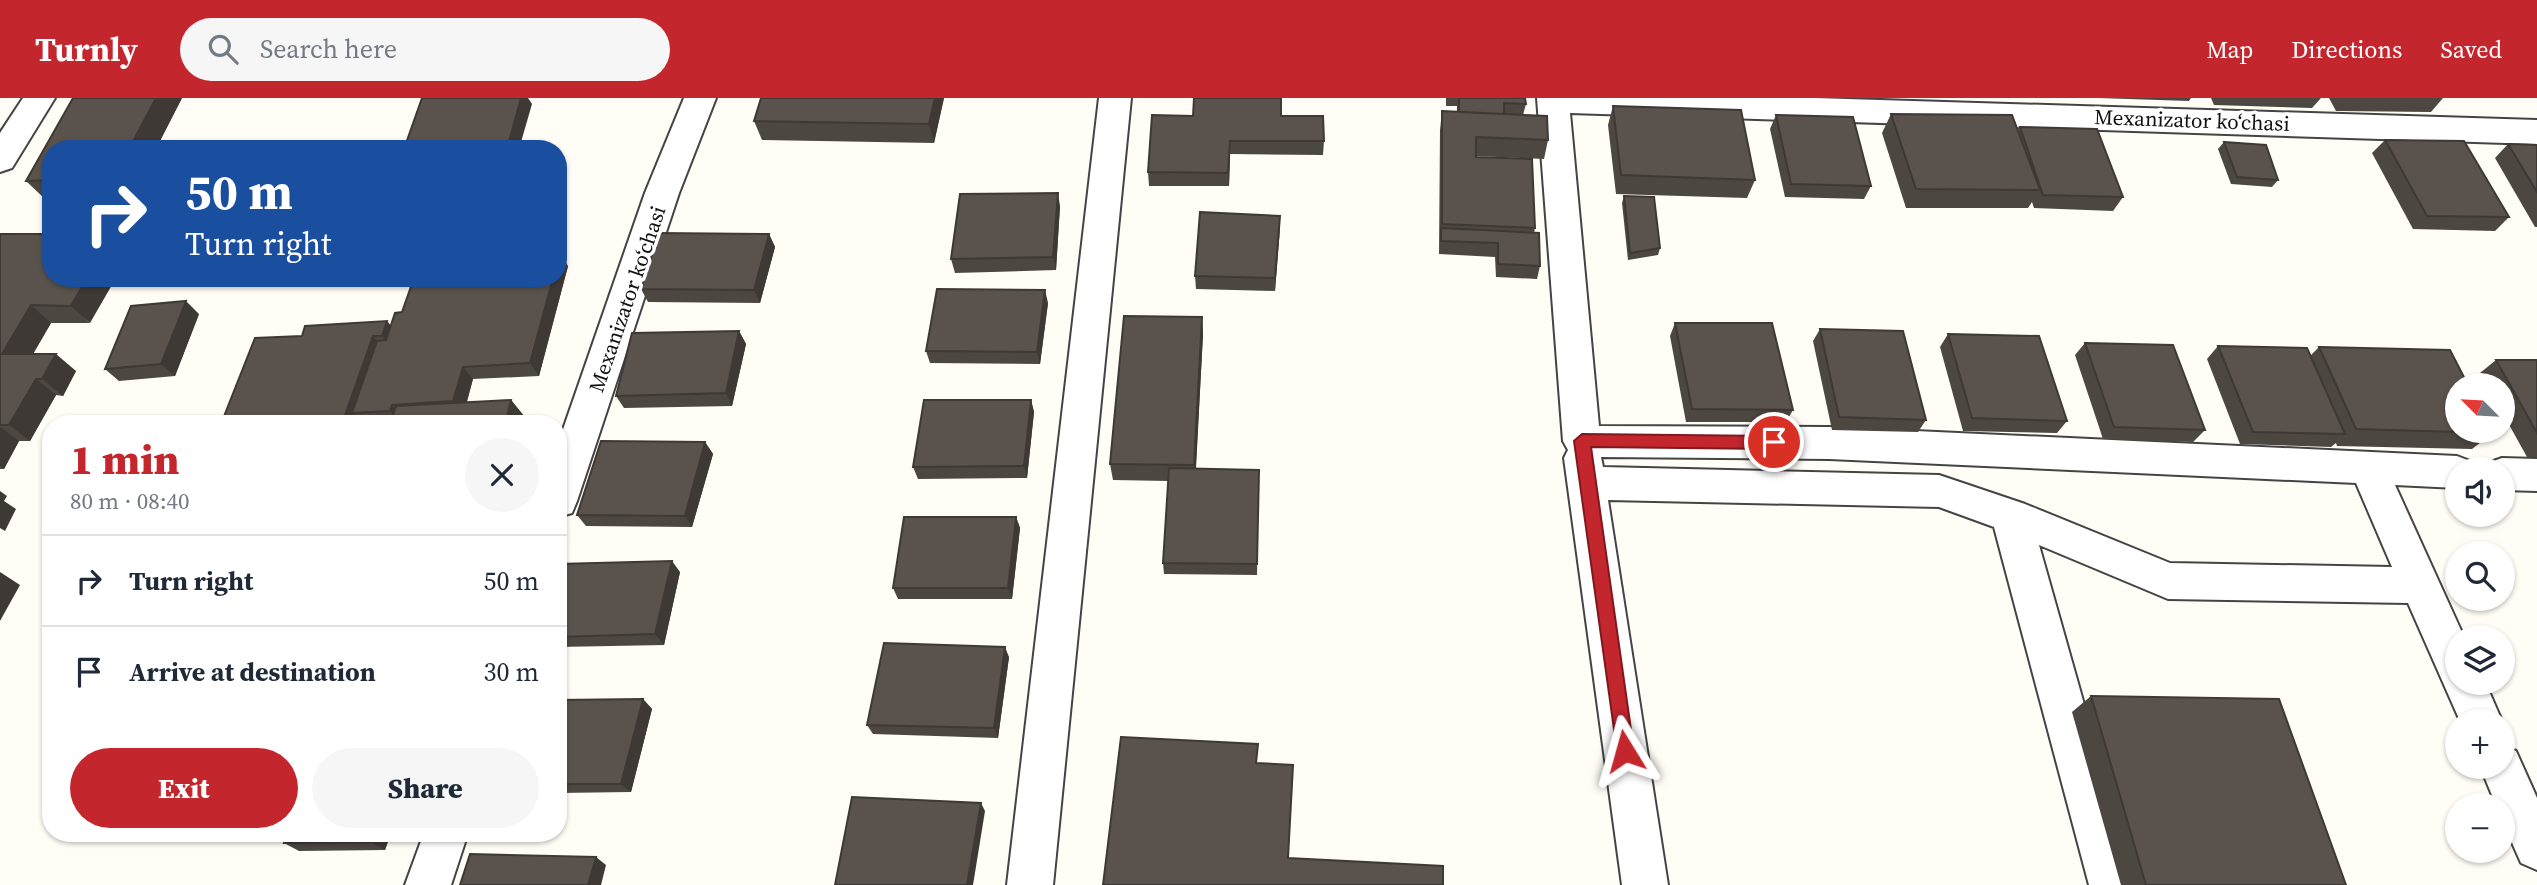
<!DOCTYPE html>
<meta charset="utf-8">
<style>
:root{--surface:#fff;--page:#f6f6f7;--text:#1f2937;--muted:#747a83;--line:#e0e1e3;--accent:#c4262e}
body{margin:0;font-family:"Source Serif 4",serif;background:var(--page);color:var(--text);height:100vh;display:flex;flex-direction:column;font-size:26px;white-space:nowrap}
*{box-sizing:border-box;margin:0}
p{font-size:23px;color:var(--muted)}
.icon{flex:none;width:38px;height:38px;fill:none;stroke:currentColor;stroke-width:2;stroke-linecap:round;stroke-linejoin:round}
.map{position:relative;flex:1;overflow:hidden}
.details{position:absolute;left:42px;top:317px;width:525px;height:427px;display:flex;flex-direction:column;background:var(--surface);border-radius:28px;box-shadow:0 2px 5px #0004}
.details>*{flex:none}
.hud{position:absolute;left:42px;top:42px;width:525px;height:147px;border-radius:28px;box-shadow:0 2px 5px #0004;background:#1a4fa0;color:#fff;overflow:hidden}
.needle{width:46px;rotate:294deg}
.fabs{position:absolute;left:2445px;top:275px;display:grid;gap:14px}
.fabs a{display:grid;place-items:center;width:70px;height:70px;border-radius:50%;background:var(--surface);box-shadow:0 2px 5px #0004;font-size:35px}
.pin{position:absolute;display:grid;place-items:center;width:60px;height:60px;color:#fff;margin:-30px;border:4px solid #fff;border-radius:50%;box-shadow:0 2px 7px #0007}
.me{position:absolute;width:77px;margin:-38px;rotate:352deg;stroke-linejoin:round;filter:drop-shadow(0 0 5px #0008)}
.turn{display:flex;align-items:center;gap:24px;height:147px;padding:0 28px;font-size:32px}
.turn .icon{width:91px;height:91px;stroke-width:2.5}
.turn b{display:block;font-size:49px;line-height:60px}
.round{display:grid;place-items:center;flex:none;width:74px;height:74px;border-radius:37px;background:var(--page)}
.head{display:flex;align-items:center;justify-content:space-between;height:119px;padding:0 28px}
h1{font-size:42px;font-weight:800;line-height:52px;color:var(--accent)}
.primary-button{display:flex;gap:14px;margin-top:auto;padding:14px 28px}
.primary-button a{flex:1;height:80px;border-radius:42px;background:var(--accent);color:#fff;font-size:28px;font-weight:800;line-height:80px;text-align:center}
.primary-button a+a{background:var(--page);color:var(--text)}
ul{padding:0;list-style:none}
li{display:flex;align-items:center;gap:21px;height:91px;padding:0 28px;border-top:2px solid var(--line)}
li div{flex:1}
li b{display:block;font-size:26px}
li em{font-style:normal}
header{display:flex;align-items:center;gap:42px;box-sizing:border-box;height:98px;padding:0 35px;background:var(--accent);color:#fff}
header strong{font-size:33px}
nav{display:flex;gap:38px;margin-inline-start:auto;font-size:24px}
.search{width:490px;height:63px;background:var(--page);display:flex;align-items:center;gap:18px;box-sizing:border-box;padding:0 24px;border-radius:38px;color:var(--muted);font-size:26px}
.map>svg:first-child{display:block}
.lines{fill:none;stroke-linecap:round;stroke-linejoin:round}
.minor-casing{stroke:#444;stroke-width:4}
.minor{fill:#fff;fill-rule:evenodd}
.wall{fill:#4d4742}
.shaded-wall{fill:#3f3936}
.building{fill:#5a524d;stroke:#3f3936;stroke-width:2}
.route{fill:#c4262e;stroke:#7f191e;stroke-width:2}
.labels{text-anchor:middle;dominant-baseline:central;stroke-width:7;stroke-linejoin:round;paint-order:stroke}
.street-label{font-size:21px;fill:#111;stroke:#fff}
</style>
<header>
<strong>Turnly</strong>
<div class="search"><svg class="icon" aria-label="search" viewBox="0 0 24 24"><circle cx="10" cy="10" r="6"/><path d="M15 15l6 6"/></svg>Search here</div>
<nav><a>Map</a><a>Directions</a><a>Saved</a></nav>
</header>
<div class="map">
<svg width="2537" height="787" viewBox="0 0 2537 787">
<rect width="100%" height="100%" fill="#fffdf5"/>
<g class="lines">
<!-- minor casing -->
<g class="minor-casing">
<path id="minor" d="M23 0H55L12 70 0 74V35Z
M684 0H716L679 95 577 403 572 415 558 419V346L645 95Z
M1099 0H1131L1053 787H1007Z
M1537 0H1815L2537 22V46L1570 15 1599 328 1829 329 2457 358 2470 363 2475 371H2457V390L2395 387 2464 539H2457V584H2485L2502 623H2460L2408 505 2168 501 2039 447 2135 787H2089L1994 429 1939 409 1608 402 1668 787H1622L1564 360 1568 352 1563 343ZM1601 359 1829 361 2356 385 2392 469 2170 465 2025 406 1939 377 1603 369Z
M2502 360 2537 361V393L2502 392V371H2485L2488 365Z
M2502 648 2516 653 2537 700V772L2521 765 2502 722V707H2496L2480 668H2502Z
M424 735H468L451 787H405Z"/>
</g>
<!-- minor -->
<use href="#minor" class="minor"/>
</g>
<!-- wall -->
<path class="wall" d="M73 0H182L156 50 232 47 235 51H51V101H45L26 83Z
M944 0 934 45 762 42 754 23Z
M1446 0H1525L1526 6 1523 17 1548 42 1544 61 1476 58 1535 130 1534 135 1540 168 1537 181 1496 179 1495 159 1439 156 1440 32 1442 13 1457 14V8H1446Z
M2098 0H2191L2189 3Z
M2211 0H2321L2312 10 2214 7Z
M2329 0H2443L2431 14 2336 13Z
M1613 8 1755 82 1747 100 1616 96 1608 27Z
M1891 16 2018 33 2020 29 2123 99 2113 113 2034 110 2032 104 2028 110H1906L1882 35Z
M1776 17 1871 88 1864 101 1785 99 1770 31Z
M1281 18 1324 43 1323 57 1230 56 1229 88H1149L1148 74Z
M2385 42 2509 119 2495 133 2413 131 2372 55Z
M2224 44 2278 82 2272 89 2231 86 2218 51Z
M2508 46 2537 47V129H2535L2495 60Z
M1624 98 1660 150 1658 157 1628 162 1622 105Z
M1060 108 1056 172 955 175 951 161Z
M1280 118 1275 193 1196 191 1195 178Z
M0 136 90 225H51L33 256 76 273 63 298 56 297 30 343H19L4 371H0Z
M769 136 775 149 760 205 648 204 641 191Z
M568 168 539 278 473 281 467 304 511 302 524 318 522 326H221L302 238 387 223 391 228 402 214Z
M1048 205 1040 266 930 265 926 253Z
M199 216 175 278 119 283 105 271Z
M1202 219 1203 236 1196 371 1259 372 1257 477 1164 476 1163 465 1168 383 1113 382 1110 366Z
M1675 225 1793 312 1786 324H1686L1670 238Z
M1820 231 1926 322 1918 334 1832 332 1813 243Z
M739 233 746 246 732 308 624 310 616 298Z
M1948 236 2067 323 2057 335 1963 333 1940 249Z
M2085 245 2205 332 2193 344 2103 341 2075 257Z
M2218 248 2310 258 2319 249 2493 335 2472 351 2337 348 2336 345 2331 349 2240 346 2207 261Z
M2496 262H2537V359H2527L2502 314V287H2487L2480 275Z
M1031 302 1034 314 1027 380 918 381 913 369Z
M705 344 713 356 692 429 586 428 577 417Z
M1016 419 1020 430 1012 501H898L893 490Z
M558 466 680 474 664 547 558 549Z
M1009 559 998 640 873 636 867 627Z
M2091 598 2346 787H2121L2072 614Z
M643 601 652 611 631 694 558 695V602Z
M288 735H391L385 752 299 753 284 745Z"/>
<!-- shaded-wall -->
<path class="shaded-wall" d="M156 0H182L156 51H129Z
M521 0H528L532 6 519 51H507Z
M935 0H944L934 45 929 26Z
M1230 43V56L1229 88 1228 75Z
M1058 95 1060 108 1056 172 1053 159Z
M1280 118V131L1275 193V180Z
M769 136 775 149 760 205 754 192Z
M560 154 568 168 539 278 530 265 553 180H558V160Z
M87 180H116L90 225 71 208Z
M1045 192 1048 205 1040 266 1037 254Z
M186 203 199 216 175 278 161 266Z
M31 207 51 225 23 273 2 256Z
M1202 219 1203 236 1195 383 1194 367Z
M387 223 401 241 397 255 382 238Z
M739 233 746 246 732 308 726 295Z
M373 238 388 256 352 315 362 326H350L344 320Z
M56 256 76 273 63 298 42 281Z
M463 269 473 281 463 316 453 303Z
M36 281 56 297 30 343 9 327Z
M511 302 524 318 522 326H505Z
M1031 302 1034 314 1027 380 1024 368Z
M392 307 403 319 401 325 390 313Z
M0 329 19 343 4 371 0 368Z
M705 344 713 356 692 429 685 418Z
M0 393 7 398 4 403 16 411 5 433 0 430Z
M1016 419 1020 430 1012 501 1008 490Z
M672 463 680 474 664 547 655 536Z
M0 474 20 487 0 523Z
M1005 549 1009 559 998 640 994 630Z
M643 601 652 611 631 694 621 686Z
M981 705 985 713 973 787H967Z
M374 735H391L385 752 371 744Z
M596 759 606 767 601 787H588Z"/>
<!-- building -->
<path class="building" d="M73 0H156L129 51H51V82L26 83Z
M422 0H521L507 51H404Z
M761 0H935L929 26 754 23Z
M1194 0H1281V18H1323L1324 43H1230L1228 75 1148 74 1152 17 1193 18Z
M1459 0H1525L1526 6 1504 5V16L1459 14Z
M1613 8 1741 12 1755 82 1621 77Z
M1442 13 1547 18 1548 42 1476 39V59L1532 61 1535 130 1442 126Z
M1891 16 2012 17 2040 92 1916 91Z
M1776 17 1853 19 1871 88 1791 86Z
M2020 29 2097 31 2123 99 2043 97Z
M2385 42 2464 43 2509 119 2427 118Z
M2224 44 2266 47 2278 82 2237 79Z
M2508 46 2537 47V94Z
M232 47 230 51H145Z
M1058 95 1053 159 951 161 960 96Z
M1624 98 1654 99 1660 150 1630 155Z
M1200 114 1280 118 1275 180 1195 178Z
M1441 130 1539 135 1540 168 1498 166V145L1441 143Z
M659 135 769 136 754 192 641 191Z
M0 136H51V180H87L71 208 31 207 2 256H56L42 281H36L9 327H0Z
M414 180H553L530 265 463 269 453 303 392 307 390 313 352 315 377 243 386 242 395 215 402 214Z
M937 191 1045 192 1037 254 926 253Z
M186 203 161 266 105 271 131 208Z
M1124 218 1202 219 1194 367 1110 366Z
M387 223 382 238H373L344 320 241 326H221L255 240 302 238 305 228Z
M1675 225H1772L1793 312 1692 311Z
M1820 231 1903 233 1926 322 1839 319Z
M739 233 726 295 616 298 632 235Z
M1948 236 2039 238 2067 323 1972 320Z
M2085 245 2173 247 2205 332 2114 329Z
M2218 248 2307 250 2345 336 2253 334Z
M2319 249 2450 252 2468 287H2457V332H2492L2493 335 2356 331Z
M2496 262H2537V335Z
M511 302 505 326H390L396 308Z
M924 302H1031L1024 368 913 369Z
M387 322 386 326H329Z
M601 343 705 344 685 418 577 417Z
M1169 370 1259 372 1257 466 1163 465Z
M904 419H1016L1008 490H893Z
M672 463 655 536 558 539V466Z
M884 545 1005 549 994 630 867 627Z
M2091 598 2279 601 2346 787H2146Z
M643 601 621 686H558V602Z
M1121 639 1258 646 1256 665 1293 667 1288 760 1443 768V787H1103Z
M852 699 981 705 967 787H835Z
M288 735H374L371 744 284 745Z
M470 756 596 759 588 787H460Z"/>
<!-- route -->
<path class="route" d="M1582 336 1774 338 1782 344 1774 351 1591 349 1634 653 1632 659 1625 661 1619 659 1617 653 1574 343Z"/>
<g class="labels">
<!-- street labels -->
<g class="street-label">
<text transform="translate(2192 22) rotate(2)">Mexanizator koʻchasi</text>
<text transform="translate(627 201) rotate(-71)">Mexanizator koʻchasi</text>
</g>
</g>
</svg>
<div class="fabs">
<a><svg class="needle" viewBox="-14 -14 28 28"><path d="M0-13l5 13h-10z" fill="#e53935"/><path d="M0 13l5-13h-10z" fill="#747a83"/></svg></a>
<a><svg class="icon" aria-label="sound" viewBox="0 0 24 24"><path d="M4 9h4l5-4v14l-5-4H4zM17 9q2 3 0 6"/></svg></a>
<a><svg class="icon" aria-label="search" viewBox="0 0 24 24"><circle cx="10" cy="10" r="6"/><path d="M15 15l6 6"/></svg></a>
<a><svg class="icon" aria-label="layers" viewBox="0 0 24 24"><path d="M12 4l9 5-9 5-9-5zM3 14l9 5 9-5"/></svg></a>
<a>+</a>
<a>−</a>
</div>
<div class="pin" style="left:1774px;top:344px;background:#d93025"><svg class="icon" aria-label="arrive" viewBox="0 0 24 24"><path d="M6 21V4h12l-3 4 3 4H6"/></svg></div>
<svg class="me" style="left:1625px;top:653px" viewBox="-20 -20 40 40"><path d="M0-17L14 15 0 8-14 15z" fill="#c4262e" stroke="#fff" stroke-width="4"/></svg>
<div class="hud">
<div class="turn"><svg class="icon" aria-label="right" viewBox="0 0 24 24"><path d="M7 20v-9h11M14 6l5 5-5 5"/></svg><div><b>50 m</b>Turn right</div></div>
</div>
<section class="details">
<div class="head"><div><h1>1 min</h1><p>80 m · 08:40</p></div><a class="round"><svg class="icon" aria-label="close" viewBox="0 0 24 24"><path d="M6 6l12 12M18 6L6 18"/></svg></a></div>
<ul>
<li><svg class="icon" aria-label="right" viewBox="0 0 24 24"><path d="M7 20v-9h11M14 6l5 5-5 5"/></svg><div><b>Turn right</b></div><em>50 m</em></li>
<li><svg class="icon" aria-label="arrive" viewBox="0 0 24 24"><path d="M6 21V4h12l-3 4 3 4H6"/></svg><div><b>Arrive at destination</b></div><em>30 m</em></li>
</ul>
<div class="primary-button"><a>Exit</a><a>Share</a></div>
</section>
</div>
